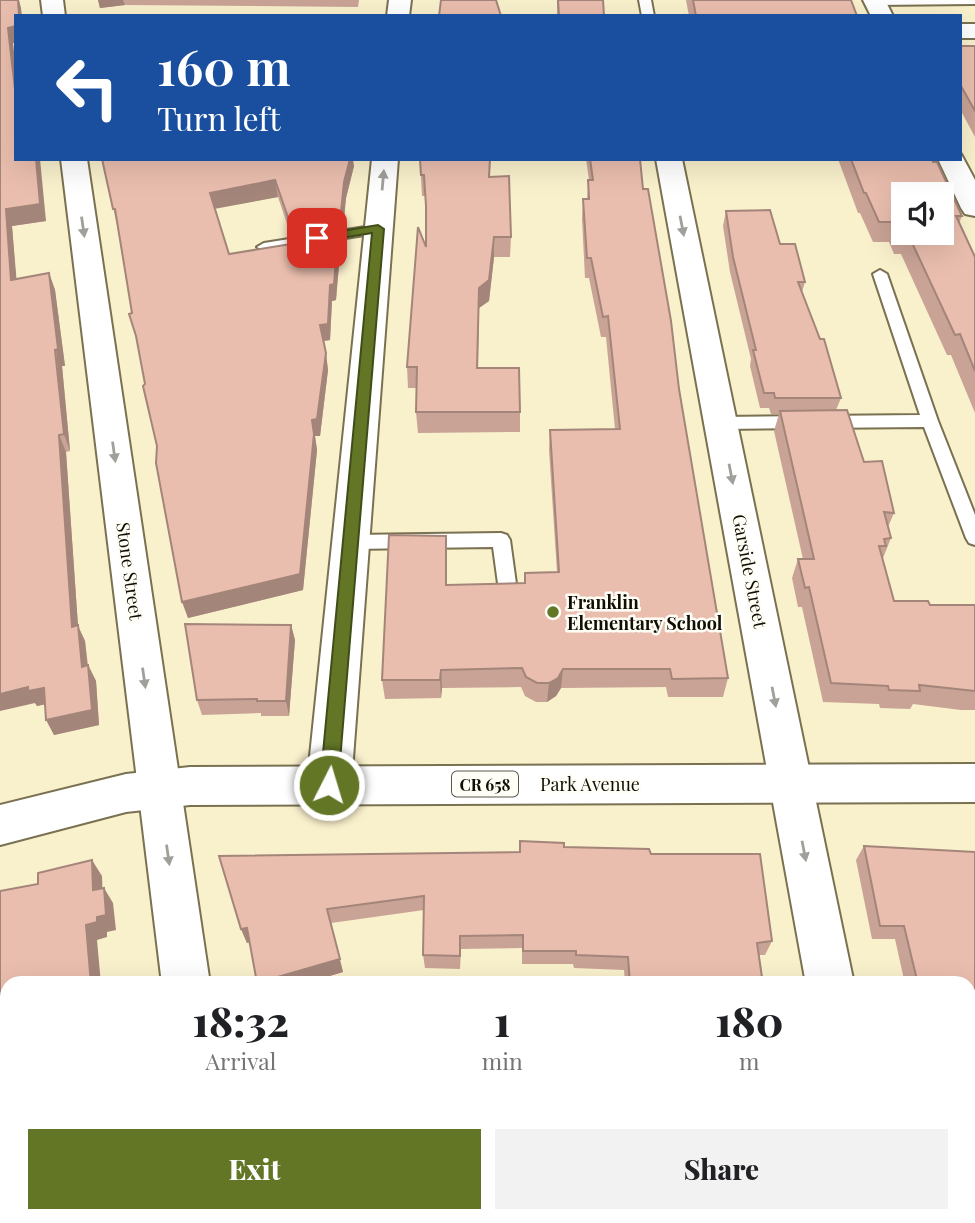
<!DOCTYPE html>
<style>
:root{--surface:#fff;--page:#f2f2f2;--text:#202124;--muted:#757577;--accent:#627626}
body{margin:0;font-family:"Playfair Display",serif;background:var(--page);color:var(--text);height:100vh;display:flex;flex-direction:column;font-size:26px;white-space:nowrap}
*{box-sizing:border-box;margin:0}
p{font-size:23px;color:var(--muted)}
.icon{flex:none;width:38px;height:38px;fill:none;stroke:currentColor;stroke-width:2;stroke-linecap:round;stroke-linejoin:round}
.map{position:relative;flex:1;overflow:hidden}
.panel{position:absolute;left:0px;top:976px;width:976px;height:247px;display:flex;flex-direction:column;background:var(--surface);border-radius:21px 21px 0 0;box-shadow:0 7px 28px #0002}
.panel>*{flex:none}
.top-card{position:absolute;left:14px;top:14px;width:948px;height:147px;border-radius:0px;box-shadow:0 7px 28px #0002;background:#1a4fa0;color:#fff;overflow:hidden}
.fabs{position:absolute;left:891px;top:182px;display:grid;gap:14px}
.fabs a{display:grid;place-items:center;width:63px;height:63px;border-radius:0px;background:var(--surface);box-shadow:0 7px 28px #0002;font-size:35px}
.pin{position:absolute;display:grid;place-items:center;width:60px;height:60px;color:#fff;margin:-30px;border-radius:14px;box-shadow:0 4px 10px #0006}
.me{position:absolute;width:77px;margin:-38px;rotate:5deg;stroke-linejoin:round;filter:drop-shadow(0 0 5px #0008)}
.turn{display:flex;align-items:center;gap:24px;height:147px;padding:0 28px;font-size:32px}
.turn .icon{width:91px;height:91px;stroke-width:2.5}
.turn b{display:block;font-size:49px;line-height:60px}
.eta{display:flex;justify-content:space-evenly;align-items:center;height:119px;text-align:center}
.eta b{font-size:42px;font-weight:800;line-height:49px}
.action{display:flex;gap:14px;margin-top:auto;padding:14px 28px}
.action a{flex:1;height:80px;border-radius:0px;background:var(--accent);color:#fff;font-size:28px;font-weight:800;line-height:80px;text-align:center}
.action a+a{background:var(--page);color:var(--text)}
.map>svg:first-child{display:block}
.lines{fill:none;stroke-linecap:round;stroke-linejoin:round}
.service-casing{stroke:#797151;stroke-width:4}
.minor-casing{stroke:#797151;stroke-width:4}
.primary-casing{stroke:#797151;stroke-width:4}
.service{fill:#fff;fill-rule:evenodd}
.minor{fill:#fff;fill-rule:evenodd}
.primary{fill:#fff;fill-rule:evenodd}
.wall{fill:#c9a396;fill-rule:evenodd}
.shaded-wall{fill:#a4857a}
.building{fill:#eabeae;stroke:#a4857a;stroke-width:2;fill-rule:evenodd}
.oneway{fill:#a09f9a}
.route{fill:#627626;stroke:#404d19;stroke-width:2}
.poi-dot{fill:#627626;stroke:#fefdf6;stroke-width:2.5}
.labels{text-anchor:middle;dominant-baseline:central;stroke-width:5;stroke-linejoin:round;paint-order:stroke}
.shield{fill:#fefdf6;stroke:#58564c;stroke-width:2}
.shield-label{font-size:16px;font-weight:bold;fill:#110e03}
.street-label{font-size:18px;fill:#110e03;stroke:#fefdf6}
.poi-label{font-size:18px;font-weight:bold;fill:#110e03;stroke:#fefdf6;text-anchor:start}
</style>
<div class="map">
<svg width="975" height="1223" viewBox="0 0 975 1223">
<rect width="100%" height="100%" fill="#f9f0cc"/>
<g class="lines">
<!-- service casing -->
<g class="service-casing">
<path id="service" d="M639 0H651L654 16H642Z
M871 0H975V4L875 5 871 4Z
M378 225 383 226V232L264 251 257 247 264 243Z
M880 270 887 274 938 421 975 515V545L969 543 966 538 924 427 721 429 713 423 721 417 920 415 873 274Z
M501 533 507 535 510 540 517 591 515 596 508 598 501 596 499 591 493 547 351 549 345 547 342 542 345 537 351 535Z"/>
</g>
<!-- minor casing -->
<g class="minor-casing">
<path id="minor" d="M41 0H63L65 16H43Z
M389 0H411L409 16H387Z
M863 0H885L893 16H871Z
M961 24H975V38H961Z
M961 154 975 180V216L965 214 961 208 938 159H961Z
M61 159H87L210 984H162Z
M372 159H398L351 785 344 798 329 804 314 798 307 785Z
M656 159H682L854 984H806Z
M191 1216H245L246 1223H192Z
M848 1216H902L904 1223H850Z"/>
</g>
<!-- primary casing -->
<g class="primary-casing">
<path id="primary" d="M975 764V802L190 805 126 812 0 845V805L126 774 190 767Z"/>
</g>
<!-- service -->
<use href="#service" class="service"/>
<!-- minor -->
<use href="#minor" class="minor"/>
<!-- primary -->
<use href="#primary" class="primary"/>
</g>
<!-- wall -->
<path class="wall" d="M0 0 21 8 13 43 16 159 46 221 12 226 16 279 49 273 55 290 65 366H62L70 451 66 452 78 626 85 641 88 665 96 681 99 725 54 735 45 704 37 706 35 703Z
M98 0H359L358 7 125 5 100 8Z
M557 0H603L604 16H557Z
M686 0H851L857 16H689Z
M961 46H975V137L961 111Z
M102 159 354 166 346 198 343 228H340L341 241 336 300 332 301 330 340 324 341 328 370 320 436H315L317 450 303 590 188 618 132 313 117 225ZM278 197 291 236H294L295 243 229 254 215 208Z
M420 159 490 177 511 237 510 257H494L489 301 479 308 478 368 520 412V432L418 433 416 412 417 388H408L407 367 426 247V214L425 196H422Z
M586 159H640L643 189 728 678 723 697H668L666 687 561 688 556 696 547 702H536L525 696 521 687 442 688 441 698 385 699 382 680 446 536 447 585 525 583 557 572 549 450 550 430 615 429 606 337H601L589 278H585L582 219 583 199H587L589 180Z
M703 159H747V160H704Z
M838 159H932L962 216 959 223 975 257V413L951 355H947L901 254H894L889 242H873L860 213H858Z
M726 211 780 244 805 282 802 292 841 398 836 410 864 462 894 513 888 527 891 538 883 558H882L894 601 930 605H975V710H961L913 704 910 709 880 708 879 704 823 702 802 607H798L792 578 798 559H803L774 431 779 414H771L769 408H760L750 366 751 359 730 272 723 226Z
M291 625 295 640 289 716H261V713L202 715 197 700Z
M520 841 564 847 651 854 772 941 765 955H758L763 984H625L624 970 574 968 573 964H522V948L461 949 460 969 425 968 423 955 424 910 331 923 343 972 303 984H257L250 942 247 943 241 929 519 852Z
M864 846 975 852V1223H961L960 1216H970V984H905L895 939H872L856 860Z
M661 1216H798L799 1223H662Z"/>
<!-- shaded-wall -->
<path class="shaded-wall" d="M18 0H19L21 8 22 16H19Z
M98 0H123L125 5 100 8Z
M16 26V43H13L16 70V101L8 28Z
M36 159H40L46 221 12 226 18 297 11 280 6 209Z
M350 159H353L354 166 346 198 343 228H340L341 241 336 300 332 301 330 340 323 341 320 325 330 285 293 232 294 236H291L289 220 344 182Z
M275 180 278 197 214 209 210 193Z
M494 237V257L489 301 479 308 477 389 479 288Z
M49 273 55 290 65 366H62L70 451 64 434Z
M326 353 328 370 320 436H315L317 450 303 590 188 618 182 602 312 420Z
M59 435 66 452 78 626 85 641 89 682 82 667 72 627Z
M291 625 295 640 289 716 286 701Z
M88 665 96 681 99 725 54 735 46 720Z
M563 669 561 688 556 696 547 702 549 683Z
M441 670 442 688 441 698 440 680Z
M28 687 44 688 52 703 37 706 35 703 0 711V694Z
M92 860 102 876 103 906 93 890Z
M104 888 113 903 116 930 107 932V937L97 940 101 984H91L86 925 97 917Z
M327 909 343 972 303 984H257V983Z
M247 928 253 941 247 943 241 929Z
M96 1216H107V1223H96Z
M283 1216H306V1217L288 1222Z"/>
<!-- building -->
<path class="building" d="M0 0H18L19 16H16V26L8 28 16 98V159H36L40 204 6 209 11 280 49 273 58 349 55 350 64 434 59 435 72 627 78 625 82 667 88 665 92 710 46 720 44 688 28 691V687L0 694Z
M441 0H496L501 16H439Z
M558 0H603L604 16H559Z
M693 0H851L857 16H696Z
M961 46H975V111L961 86Z
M102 159H350L344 182 341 212 289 220 275 180 210 193 229 254 297 243 293 232 339 225 334 284 330 285 328 324 320 325 326 353 317 419 312 420 314 434 300 574 182 602 156 463 157 446 143 386 145 384 136 336 129 314 132 313 115 209H113Z
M420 159H490L489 177 509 176 511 237H494L489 280 479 288 477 368H519L520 412H416L417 367H407L418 227 426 247V206L424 175H421Z
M590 159H640L643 189H648L671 321 679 389 728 678 672 679 670 669H563L558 678 549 683H537L526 677 522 668 441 670 440 680H382L389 535 446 536V585L525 583V573L559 572 550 430 620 429 608 316 603 317 591 258H587L583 199H589L588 180H593Z
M851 159H932L933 162H937L962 216H956L975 257V371L960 334 955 335 908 234H901L895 222H879L866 193H864ZM903 194H942V233H903Z
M770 210 780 244H795L805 282H798L820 339H824L841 398H775L774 393H764L753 350H756L733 257 726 211Z
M847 410 864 462 882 461 894 513 884 512 891 538 884 539 886 546H879L894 601H928L930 605H975V691L919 685 920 691 889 690 888 686 831 683 809 587 805 588 798 559H814L780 411Z
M185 624 291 625 286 701H257V699L197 700Z
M520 841 564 843V847L649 849 651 854H760L772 941 757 943 763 984H630L628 957 576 955V951H523V935L460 936V956L423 955 424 896 327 909 340 959 257 983 247 928 241 929 219 856 520 852Z
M864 846 975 852V1221L970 1197V984H918L904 926H880Z
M92 860 93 890 104 888 106 915 97 917V922L86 925 91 984H7V1216H96V1223H0V891L38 884V873Z
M302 1216H454L455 1223H304Z
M667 1216H798L799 1223H667Z"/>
<!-- one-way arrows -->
<defs><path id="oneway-solid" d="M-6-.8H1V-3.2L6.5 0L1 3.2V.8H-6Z" transform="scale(1.75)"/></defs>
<g class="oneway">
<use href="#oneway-solid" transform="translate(383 180) rotate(-85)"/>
<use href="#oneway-solid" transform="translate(682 226) rotate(79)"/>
<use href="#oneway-solid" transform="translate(83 227) rotate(82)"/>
<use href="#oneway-solid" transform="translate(114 452) rotate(82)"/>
<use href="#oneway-solid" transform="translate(731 474) rotate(79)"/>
<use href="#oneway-solid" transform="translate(144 678) rotate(82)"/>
<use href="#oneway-solid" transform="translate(774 697) rotate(79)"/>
<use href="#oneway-solid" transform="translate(804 851) rotate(79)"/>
<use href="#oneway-solid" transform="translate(168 855) rotate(82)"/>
</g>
<!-- route -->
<path class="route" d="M378 225 384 229 338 785 335 790 329 793 323 790 320 785 372 233 317 242 311 238 317 235Z"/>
<!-- markers -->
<circle class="poi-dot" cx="553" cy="612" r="7"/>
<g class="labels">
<!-- shield labels -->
<rect class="shield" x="452" y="771.5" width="66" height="25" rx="5"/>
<g class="shield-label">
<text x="485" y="784">CR 658</text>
</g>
<!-- street labels -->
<g class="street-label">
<text transform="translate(130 571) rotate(82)">Stone Street</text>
<text transform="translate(750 571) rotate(79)">Garside Street</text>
<text x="590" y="784">Park Avenue</text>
</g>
<!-- poi labels -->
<g class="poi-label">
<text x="567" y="602">Franklin<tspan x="567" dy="21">Elementary School</tspan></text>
</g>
</g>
</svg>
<div class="fabs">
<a><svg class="icon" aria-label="sound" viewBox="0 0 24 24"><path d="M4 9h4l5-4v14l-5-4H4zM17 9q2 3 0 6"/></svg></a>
</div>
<div class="pin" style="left:317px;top:238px;background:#d93025"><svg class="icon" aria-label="arrive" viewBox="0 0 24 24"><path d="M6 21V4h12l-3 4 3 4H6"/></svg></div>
<svg class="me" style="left:329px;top:785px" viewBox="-20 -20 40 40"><circle r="17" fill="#627626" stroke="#fff" stroke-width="3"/><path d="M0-11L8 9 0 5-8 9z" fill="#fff"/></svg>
<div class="top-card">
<div class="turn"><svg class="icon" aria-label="left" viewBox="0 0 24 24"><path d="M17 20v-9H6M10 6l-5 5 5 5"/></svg><div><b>160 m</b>Turn left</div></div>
</div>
<section class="panel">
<div class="eta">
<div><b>18:32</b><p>Arrival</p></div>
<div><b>1</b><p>min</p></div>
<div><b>180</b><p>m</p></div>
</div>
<div class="action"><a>Exit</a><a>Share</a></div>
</section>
</div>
